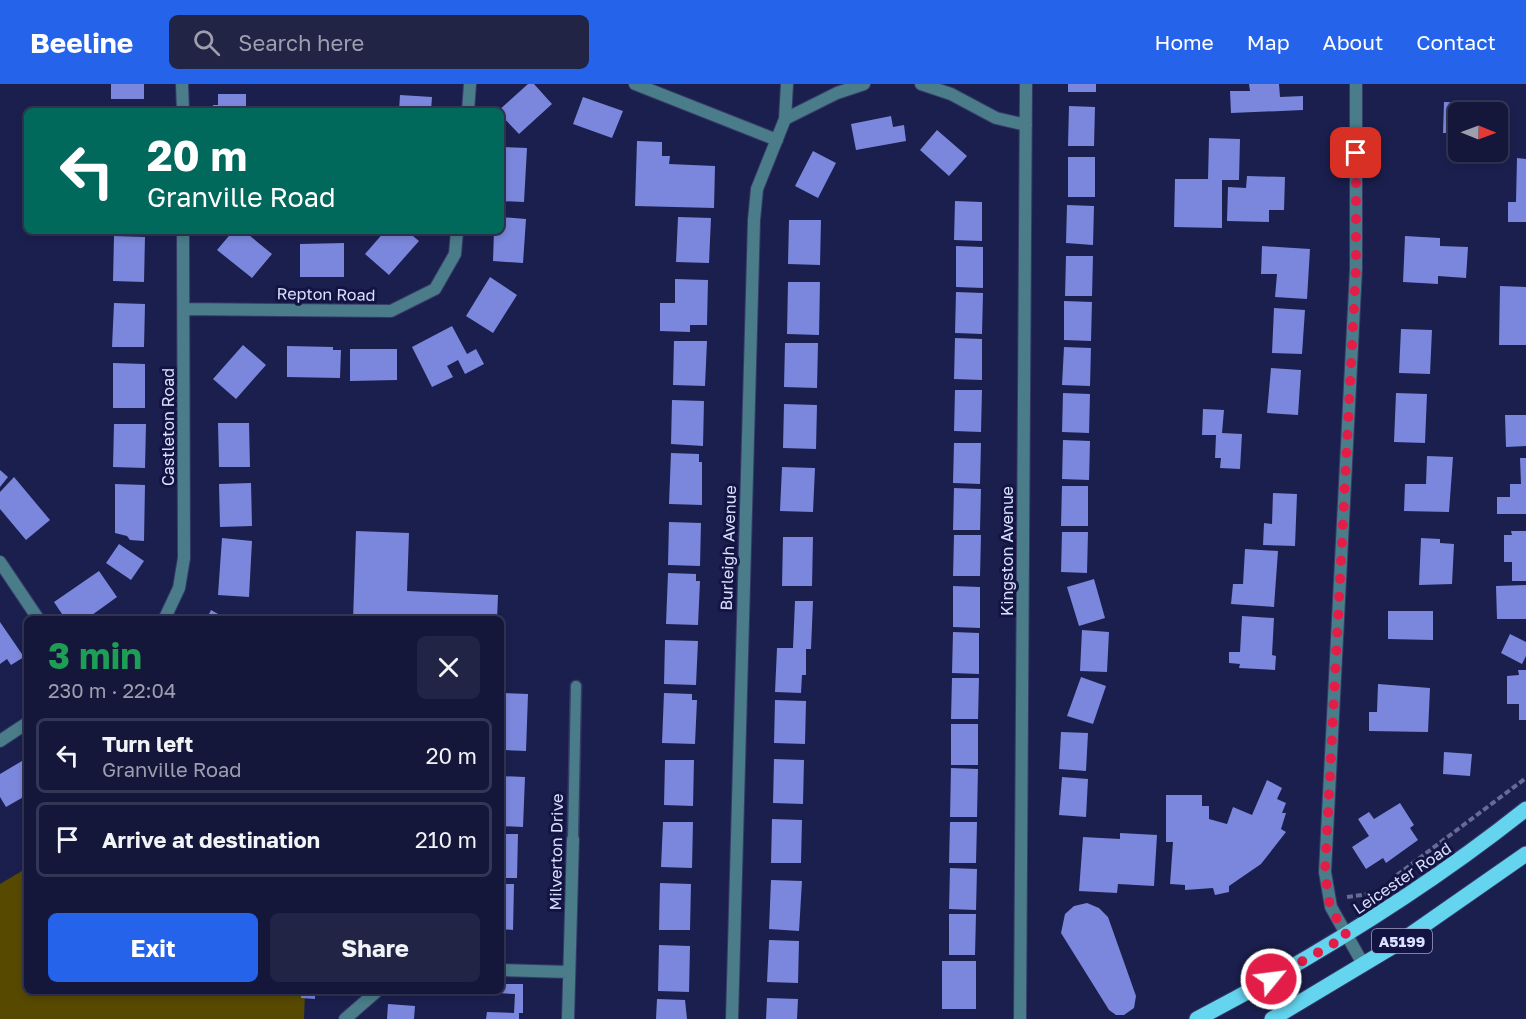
<!DOCTYPE html>
<meta charset="utf-8">
<style>
:root{--surface:#14173a;--page:#212445;--text:#f1f3f6;--muted:#9d9faf;--line:#333654;--accent:#2563eb}
body{margin:0;font-family:"Golos Text",sans-serif;background:var(--page);color:var(--text);height:100vh;display:flex;flex-direction:column;font-size:22px;white-space:nowrap}
*{box-sizing:border-box;margin:0}
p{font-size:20px;color:var(--muted)}
.icon{flex:none;width:33px;height:33px;fill:none;stroke:currentColor;stroke-width:2;stroke-linecap:round;stroke-linejoin:round}
.map{position:relative;flex:1;overflow:hidden}
.details{position:absolute;left:24px;top:532px;width:480px;height:378px;display:flex;flex-direction:column;background:var(--surface);border-radius:9px;box-shadow:0 3px 9px #0003,0 0 0 2px var(--line)}
.details>*{flex:none}
.hud{position:absolute;left:24px;top:24px;width:480px;height:126px;border-radius:9px;box-shadow:0 3px 9px #0003,0 0 0 2px var(--line);background:#00695c;color:#fff;overflow:hidden}
.needle{width:39px;rotate:91deg}
.fabs{position:absolute;left:1448px;top:18px;display:grid;gap:12px}
.fabs a{display:grid;place-items:center;width:60px;height:60px;border-radius:9px;background:var(--surface);box-shadow:0 3px 9px #0003,0 0 0 2px var(--line);font-size:30px}
.pin{position:absolute;display:grid;place-items:center;width:51px;height:51px;color:#fff;margin:-26px;border-radius:12px;box-shadow:0 3px 9px #0006}
.me{position:absolute;width:66px;margin:-33px;rotate:61deg;stroke-linejoin:round;filter:drop-shadow(0 0 4px #0008)}
.turn{display:flex;align-items:center;gap:21px;height:126px;padding:0 24px;font-size:27px}
.turn .icon{width:78px;height:78px;stroke-width:2.5}
.turn b{display:block;font-size:42px;line-height:51px}
.round{display:grid;place-items:center;flex:none;width:63px;height:63px;border-radius:9px;background:var(--page)}
.summary{display:flex;align-items:center;justify-content:space-between;height:102px;padding:0 24px}
h1{font-size:36px;font-weight:700;line-height:45px;color:#1e9e55}
.button{display:flex;gap:12px;margin-top:auto;padding:12px 24px}
.button a{flex:1;height:69px;border-radius:9px;background:var(--accent);color:#fff;font-size:24px;font-weight:700;line-height:69px;text-align:center}
.button a+a{background:var(--page);color:var(--text)}
ul{padding:0;list-style:none}
li{display:flex;align-items:center;gap:18px;height:75px;margin:0 12px 9px;padding:0 12px;border:3px solid var(--line);border-radius:9px}
li div{flex:1}
li b{display:block;font-size:22px}
li em{font-style:normal}
header{display:flex;align-items:center;gap:36px;box-sizing:border-box;height:84px;padding:0 30px;background:var(--accent);color:#fff}
header strong{font-size:28px}
nav{display:flex;gap:33px;margin-inline-start:auto;font-size:21px}
.search{width:420px;height:54px;background:var(--page);display:flex;align-items:center;gap:15px;box-sizing:border-box;padding:0 21px;border-radius:9px;color:var(--muted);font-size:22px}
.map>svg:first-child{display:block}
.green{fill:#584900}
.building{fill:#7a87dc}
.lines{fill:none;stroke-linecap:round;stroke-linejoin:round}
.service-casing{stroke:#363a67;stroke-width:13}
.minor-casing{stroke:#363a67;stroke-width:14}
.primary-casing{stroke:#363a67;stroke-width:17}
.path{stroke:#666b94;stroke-width:4;stroke-dasharray:6 3;stroke-linecap:butt}
.service{stroke:#4a7c89;stroke-width:10}
.minor{stroke:#4a7c89;stroke-width:12}
.primary{stroke:#64d4ef;stroke-width:15}
.route{stroke:#e11d48;stroke-width:10;stroke-dasharray:0 18}
.labels{text-anchor:middle;dominant-baseline:central;stroke-width:6;stroke-linejoin:round;paint-order:stroke}
.shield{fill:#131442;stroke:#9ea3c6;stroke-width:1.5}
.shield-label{font-size:15px;font-weight:bold;fill:#dae0ff}
.street-label{font-size:16px;fill:#dae0ff;stroke:#131442}
</style>
<header>
<strong>Beeline</strong>
<div class="search"><svg class="icon" aria-label="search" viewBox="0 0 24 24"><circle cx="10" cy="10" r="6"/><path d="M15 15l6 6"/></svg>Search here</div>
<nav><a>Home</a><a>Map</a><a>About</a><a>Contact</a></nav>
</header>
<div class="map">
<svg width="1526" height="935" viewBox="0 0 1526 935">
<rect width="100%" height="100%" fill="#1b1f4e"/>
<!-- green -->
<path class="green" d="M27 784V908H305L304 935H0V800Z"/>
<!-- building -->
<path class="building" d="M111 0H144V15H111Z
M528 0H534L552 20 519 50 501 31V27H498Z
M1068 0H1096V8H1068Z
M1249 0H1279L1280 13 1303 12V26L1231 29 1230 7H1250Z
M218 10H246V27H213V21H218Z
M400 11 432 13 431 27H399Z
M583 13 623 27 612 54 573 40Z
M1444 18 1483 19V28H1458V49H1443Z
M1069 22 1095 23 1094 62H1068Z
M891 32 893 43 904 41 906 57 856 66 851 40Z
M937 46 967 72 949 92 920 66Z
M1209 54 1240 55 1239 96H1222V144L1174 143 1175 95H1208Z
M637 57 662 58V72H670L669 80 715 82 714 124 635 122Z
M501 63 527 64 524 118 501 117Z
M813 67 836 79 818 114 795 102Z
M1068 73H1095V113H1068Z
M1517 74 1526 75V138H1508V118H1516Z
M1247 92 1285 93 1284 126H1269V138L1227 137 1228 103 1246 104Z
M955 117 982 118V157L954 156Z
M1067 121 1094 122 1093 161 1066 159Z
M501 133 526 135 523 179 493 177 494 147H501Z
M678 133 711 134 709 179 676 178Z
M789 136H821L820 181 788 180Z
M233 147H244L272 170 252 194 217 166Z
M385 147H407L419 157 389 191 365 170Z
M114 152 145 153 144 198 113 197Z
M1405 152 1440 154V162L1468 163 1466 194 1438 192V200L1403 198Z
M344 159V193H300V160Z
M956 162 983 163V204L956 203Z
M1262 162 1310 165 1307 215 1275 213 1277 190H1261Z
M1066 172H1093L1092 212H1065Z
M490 193 517 211 493 249 466 232Z
M675 195 708 196 707 241H690V248L660 247V219H675Z
M788 198H820L819 251 787 250Z
M1500 202 1526 203V261H1499Z
M956 208 983 209 982 250 955 249Z
M1064 217 1092 218 1091 257 1064 256Z
M114 219 145 220 144 263H112Z
M1274 224 1305 226 1302 270 1272 269Z
M452 242 467 270 476 265 484 280 465 290 458 276 447 282 453 293 432 303 412 263Z
M1401 245 1432 246 1430 290 1399 289Z
M955 254 982 255V296L954 295Z
M674 257H707L705 302 673 301Z
M785 259H818L817 304 784 303Z
M243 261 266 281 236 315 213 295Z
M287 262 333 263V266H341L340 294 287 293Z
M1064 263 1091 264 1090 302 1062 301Z
M350 265H397V296L350 297Z
M113 279 145 280V324H113Z
M1271 284 1301 286 1298 331 1267 329Z
M955 306H982L981 348 954 347Z
M1063 309 1090 310 1089 349 1062 348Z
M1396 309 1427 310 1425 359 1394 358Z
M672 316 704 317 703 362 671 360Z
M784 320 817 321 816 365 783 364Z
M1203 325 1224 326 1222 349 1242 350 1240 385 1220 384 1221 374H1215L1216 351H1202Z
M1505 331H1526V362L1506 363Z
M218 339H249L250 383H219Z
M114 340H146L145 384 113 383Z
M1063 356 1090 357 1089 396 1062 395Z
M954 359H981L980 400 953 399Z
M671 369 699 370V378H702V421L669 420Z
M1427 372 1453 373 1449 428 1404 427 1405 400H1426Z
M1520 374H1526V430H1497V413H1510V400H1521Z
M782 383 815 384 813 428 780 427Z
M0 386 8 393 0 403Z
M14 393 50 436 26 456 0 425V408Z
M251 399 252 442 220 443 219 400Z
M115 400 145 401 144 457 130 456 127 452 115 449Z
M1062 402H1088V442H1061Z
M954 404 981 405 980 446H953Z
M1273 409 1297 410 1295 462 1263 461 1264 439 1272 440Z
M669 438 701 439 700 482 668 481Z
M356 447 409 449 407 507 498 511 497 536H353Z
M1511 447H1526V497H1512V478H1504V451H1512Z
M1062 448H1088L1087 489 1061 488Z
M954 451H981L980 492H953Z
M783 453H813L812 502H782Z
M222 454 252 457 249 513 218 511Z
M1421 454 1440 455V459L1454 460 1452 500 1419 501Z
M119 460 144 477 131 496 106 479Z
M1245 465 1278 467 1274 523 1231 520 1233 500H1243Z
M99 487 117 513 85 536H66L54 518Z
M668 489 696 490V497H700L698 541 666 540Z
M1094 495 1105 534 1079 542 1067 503Z
M1526 501V535H1497L1496 502Z
M953 502 980 503V544L953 543Z
M795 517H813L811 565H806V591H802L801 609 775 608 777 564H793Z
M211 526 229 536H206Z
M1388 527H1433V556L1388 555Z
M1242 532 1274 534 1272 571 1276 572 1275 586 1239 584 1240 580 1229 579V568H1240Z
M0 538 24 573 11 581 7 575 0 580Z
M1082 546 1109 548 1107 588 1080 587Z
M953 548 979 549V590L952 589Z
M1510 550 1526 558V572L1522 580 1501 569Z
M665 556 698 557 696 601 664 600Z
M1518 586H1526V636H1519V620H1507V592L1519 591Z
M1081 593 1106 602 1093 640 1067 632Z
M952 594H979L978 635H951Z
M1378 600 1430 604 1428 648 1369 647V628H1377Z
M501 609 528 610 526 667 501 666Z
M664 609 692 610V616H697L695 660 662 659Z
M775 616 806 617 805 660 774 659Z
M951 640H978V681H951Z
M1061 648 1088 649 1086 687 1059 685Z
M1444 668 1472 670 1470 692 1443 690Z
M27 674V711L6 723 0 713V690Z
M774 675 804 676 803 720 773 719Z
M665 676H694L693 722 664 721Z
M951 684 978 685 977 733H950Z
M501 692 525 693 523 743 501 742Z
M1062 693 1088 695 1086 733 1059 731Z
M1267 696 1282 704 1277 715 1286 719 1282 729H1286L1281 745 1286 748 1261 780 1229 802V808L1215 811 1213 804 1185 806V801L1170 800 1173 758H1166V711H1202V722H1209V735L1227 740 1233 723 1252 731Z
M1400 719 1414 741 1410 744 1418 756 1386 779 1383 774 1366 785 1352 763 1369 752 1358 735 1369 728 1374 735Z
M772 735 802 736 801 779H771Z
M663 738H693L692 784 661 783Z
M950 738H977L976 779H949Z
M1120 749 1157 751 1154 802 1118 800 1117 809 1079 807 1083 753 1120 755Z
M501 750H518L517 794H501Z
M950 784 977 785 976 826 949 825Z
M771 796 802 797 799 847 769 845Z
M660 799 691 800 690 846H659Z
M501 800H514L513 846 501 845Z
M1087 819 1099 824 1108 833 1136 912 1134 924 1124 931H1116L1109 926 1061 849 1065 830 1074 822Z
M949 830H976L975 871H949Z
M769 856 799 857 798 899 767 898Z
M659 861 690 862 689 908 658 907Z
M942 877H976V925H942Z
M501 900H523V929H519V935H486L487 928 514 929 515 910 496 909 501 908Z
M301 908H315V915L301 914Z
M767 914 798 915 797 935H766Z
M657 915 685 916 687 935H656Z
M388 920 415 922 414 935H387Z"/>
<g class="lines">
<!-- service casing -->
<g class="service-casing">
<path id="service" d="M573 755 576 602"/>
</g>
<!-- minor casing -->
<g class="minor-casing">
<path id="minor" d="M182 0 183 27
M635 0 777 56
M921 0 951 10 996 34 1026 41
M1356 0V185L1325 788 1331 823 1363 880
M468 27 470 0
M785 35 837 9 864 0
M184 225 391 227 435 205 455 170 457 147
M0 478 39 536
M164 536 179 504 184 474 183 147
M0 657 27 639
M501 886 569 888
M345 935 376 908
M568 935 573 755
M732 935 754 136 757 105 785 35 787 0
M1020 935 1026 0"/>
</g>
<!-- primary casing -->
<g class="primary-casing">
<path id="primary" d="M1197 935C1313 874 1423 807 1526 725
M1272 935 1397 860 1526 770"/>
</g>
<!-- path -->
<path class="path" d="M1397 791 1526 694
M1347 813 1369 810"/>
<!-- service -->
<use href="#service" class="service"/>
<!-- minor -->
<use href="#minor" class="minor"/>
<!-- primary -->
<use href="#primary" class="primary"/>
</g>
<g class="lines">
<!-- route -->
<path class="route" d="M1271 895 1347 852 1330 823 1325 788 1356 184V69"/>
</g>
<g class="labels">
<!-- shield labels -->
<rect class="shield" x="1372" y="845" width="60" height="24" rx="4.5"/>
<g class="shield-label">
<text x="1402" y="857">A5199</text>
</g>
<!-- street labels -->
<g class="street-label">
<text transform="translate(326 210) rotate(1)">Repton Road</text>
<text transform="translate(168 343) rotate(-90)">Castleton Road</text>
<text transform="translate(728 464) rotate(-88)">Burleigh Avenue</text>
<text transform="translate(1007 467) rotate(-90)">Kingston Avenue</text>
<text transform="translate(556 768) rotate(-89)">Milverton Drive</text>
<text transform="translate(1402 794) rotate(-34)">Leicester Road</text>
</g>
</g>
</svg>
<div class="fabs">
<a><svg class="needle" viewBox="-14 -14 28 28"><path d="M0-13l5 13h-10z" fill="#e53935"/><path d="M0 13l5-13h-10z" fill="#9d9faf"/></svg></a>
</div>
<div class="pin" style="left:1356px;top:69px;background:#d93025"><svg class="icon" aria-label="arrive" viewBox="0 0 24 24"><path d="M6 21V4h12l-3 4 3 4H6"/></svg></div>
<svg class="me" style="left:1271px;top:895px" viewBox="-20 -20 40 40"><circle r="17" fill="#e11d48" stroke="#fff" stroke-width="3"/><path d="M0-11L8 9 0 5-8 9z" fill="#fff"/></svg>
<div class="hud">
<div class="turn"><svg class="icon" aria-label="left" viewBox="0 0 24 24"><path d="M17 20v-9H6M10 6l-5 5 5 5"/></svg><div><b>20 m</b>Granville Road</div></div>
</div>
<section class="details">
<div class="summary"><div><h1>3 min</h1><p>230 m · 22:04</p></div><a class="round"><svg class="icon" aria-label="close" viewBox="0 0 24 24"><path d="M6 6l12 12M18 6L6 18"/></svg></a></div>
<ul>
<li><svg class="icon" aria-label="left" viewBox="0 0 24 24"><path d="M17 20v-9H6M10 6l-5 5 5 5"/></svg><div><b>Turn left</b><p>Granville Road</p></div><em>20 m</em></li>
<li><svg class="icon" aria-label="arrive" viewBox="0 0 24 24"><path d="M6 21V4h12l-3 4 3 4H6"/></svg><div><b>Arrive at destination</b></div><em>210 m</em></li>
</ul>
<div class="button"><a>Exit</a><a>Share</a></div>
</section>
</div>
